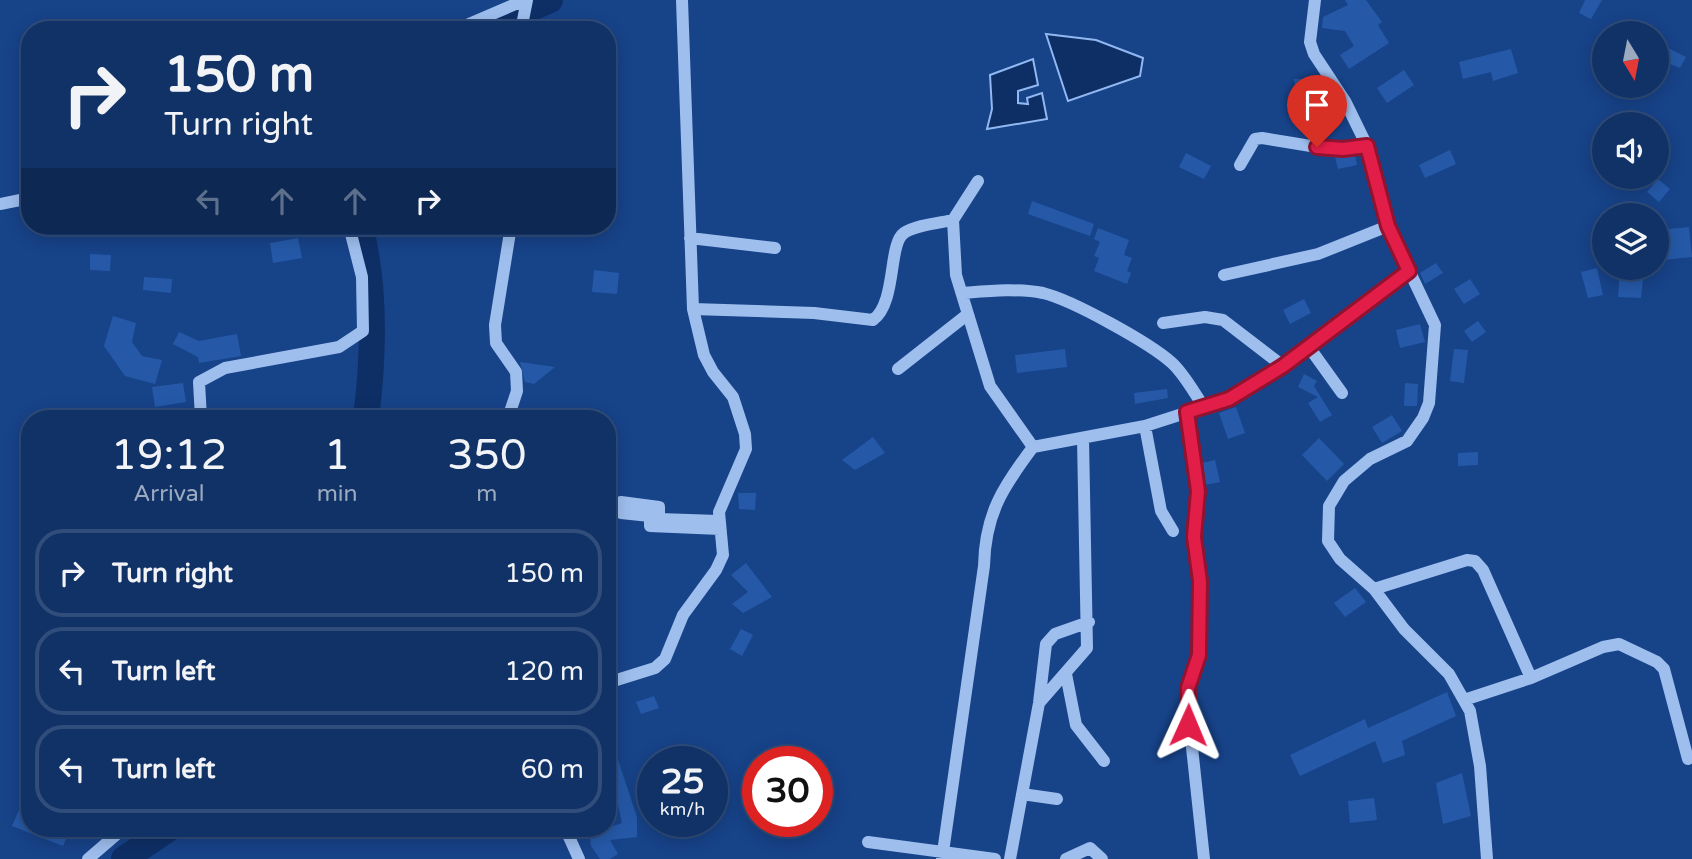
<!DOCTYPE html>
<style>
:root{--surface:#113267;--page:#1e3e70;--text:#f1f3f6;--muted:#9caac0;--line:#304d7b}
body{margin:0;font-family:"Varela Round",sans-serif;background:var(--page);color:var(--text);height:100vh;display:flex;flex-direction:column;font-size:26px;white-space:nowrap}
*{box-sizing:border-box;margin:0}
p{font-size:23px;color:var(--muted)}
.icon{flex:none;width:38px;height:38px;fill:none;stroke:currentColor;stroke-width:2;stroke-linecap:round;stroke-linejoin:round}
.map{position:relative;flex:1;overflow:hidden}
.side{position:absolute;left:21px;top:410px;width:595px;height:427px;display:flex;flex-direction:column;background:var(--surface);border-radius:28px;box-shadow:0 4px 18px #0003,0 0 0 2px var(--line)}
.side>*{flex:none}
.guide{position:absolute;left:21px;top:21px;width:595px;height:214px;border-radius:28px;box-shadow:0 4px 18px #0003,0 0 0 2px var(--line);background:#113267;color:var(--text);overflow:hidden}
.needle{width:46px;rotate:170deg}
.tools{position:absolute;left:1592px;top:21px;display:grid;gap:14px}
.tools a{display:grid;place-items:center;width:77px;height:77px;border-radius:50%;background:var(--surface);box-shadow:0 4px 18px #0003,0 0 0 2px var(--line);font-size:35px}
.speed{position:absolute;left:637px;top:746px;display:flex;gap:14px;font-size:35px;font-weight:700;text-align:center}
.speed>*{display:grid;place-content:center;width:91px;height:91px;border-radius:50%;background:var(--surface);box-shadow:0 4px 18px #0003,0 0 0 2px var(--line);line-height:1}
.speed small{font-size:18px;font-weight:400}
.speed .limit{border:10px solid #d22;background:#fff;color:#111}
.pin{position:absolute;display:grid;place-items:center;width:60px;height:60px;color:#fff;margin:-72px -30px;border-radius:50% 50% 50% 0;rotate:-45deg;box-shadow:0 0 7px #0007}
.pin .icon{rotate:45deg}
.me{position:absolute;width:77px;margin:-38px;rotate:1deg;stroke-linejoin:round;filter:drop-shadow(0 0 5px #0008)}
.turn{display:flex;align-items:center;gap:24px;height:147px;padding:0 28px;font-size:32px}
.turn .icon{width:91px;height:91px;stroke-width:2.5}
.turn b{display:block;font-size:49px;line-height:60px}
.lanes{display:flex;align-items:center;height:66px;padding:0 28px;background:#0003;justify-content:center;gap:35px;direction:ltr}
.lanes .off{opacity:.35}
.eta{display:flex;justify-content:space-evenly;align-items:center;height:119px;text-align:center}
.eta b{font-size:42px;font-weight:600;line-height:49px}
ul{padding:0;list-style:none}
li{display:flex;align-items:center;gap:21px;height:88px;margin:0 14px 10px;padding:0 14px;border:4px solid var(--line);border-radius:28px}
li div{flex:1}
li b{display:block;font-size:26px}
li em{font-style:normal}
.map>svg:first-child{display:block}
.water{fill:#0e2f66;stroke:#91b8f1;stroke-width:2}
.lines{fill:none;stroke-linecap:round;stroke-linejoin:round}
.river{stroke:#0e2f66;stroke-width:26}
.building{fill:#2559a8}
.minor{stroke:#9ebeee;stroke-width:12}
.route-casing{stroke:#92132f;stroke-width:18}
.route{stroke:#e11d48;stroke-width:12}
</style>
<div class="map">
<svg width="1692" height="859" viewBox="0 0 1692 859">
<rect width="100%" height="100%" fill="#174389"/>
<!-- water -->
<path class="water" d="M1046 34 1096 40 1143 58 1140 76 1068 101Z
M1033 59 1038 85 1018 91V103L1028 104 1027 98 1042 93 1047 119 987 129 992 109 990 75Z"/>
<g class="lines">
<!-- river -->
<path class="river" d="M481 30 550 0
M360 226C376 288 374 355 366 418
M124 859 170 828"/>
</g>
<!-- building -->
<path class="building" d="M1345 0H1366L1382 22 1378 25 1389 43 1349 69 1340 55 1354 46 1345 31 1322 28 1323 17 1348 5Z
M1585 0H1602L1591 19 1579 13Z
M1668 48 1686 57 1680 68 1667 63Z
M1511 49 1518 73 1493 81 1491 72 1463 79 1459 62Z
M1404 70 1414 85 1387 103 1377 88Z
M1319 78 1327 93 1296 95 1294 79Z
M1450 150 1456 164 1425 178 1419 165Z
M1186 153 1211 166 1204 179 1179 167Z
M1355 155 1357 165 1338 169 1335 157Z
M1658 179 1670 189 1659 202 1647 192Z
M1032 201 1094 224 1090 236 1028 214Z
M1689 227 1692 257 1662 260 1659 230Z
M1098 228 1129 240 1124 255 1132 258 1127 271 1131 273 1127 284 1094 271 1099 258 1094 256 1100 242 1094 239Z
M298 238 302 258 273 263 270 243Z
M90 254 111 255 110 271 90 270Z
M1436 263 1443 273 1425 284 1420 273Z
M1597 268 1603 295 1588 298 1581 272Z
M1620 268H1644L1641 298 1618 297Z
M594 270 619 273 617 294 592 292Z
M144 277 172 279 171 293 143 290Z
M1470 279 1480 294 1464 304 1454 289Z
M1304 299 1311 313 1290 324 1283 310Z
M113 316 136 323 132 342 142 356 162 360 155 384 125 376 104 346Z
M1478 321 1486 332 1472 342 1464 331Z
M1420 324 1425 342 1400 348 1396 330Z
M179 332 199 341 237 334 241 356 199 363 198 357 173 344Z
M1065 349 1067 367 1017 373 1015 355Z
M1454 349 1468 350 1464 383 1450 381Z
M520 362 555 367 534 384 525 382Z
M1304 374 1317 381 1314 386 1332 415 1320 422 1308 403 1318 397 1298 387Z
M183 383 186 402 155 407 152 387Z
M1405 383 1418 384 1417 406H1404Z
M1167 389 1168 398 1135 404 1134 393Z
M1236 407 1245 433 1228 439 1219 413Z
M1392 415 1402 431 1382 443 1372 427Z
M873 437 885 453 855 470 842 460Z
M1319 438 1344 464 1327 481 1302 455Z
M1478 452V465L1458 466V453Z
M1215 460 1220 482 1205 485 1202 463Z
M738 493H756L755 510 739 509Z
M746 563 772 597 743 613 732 604 748 592 731 575Z
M1355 588 1366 602 1345 617 1334 603Z
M741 629 753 635 742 656 730 649Z
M1447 692 1456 716 1402 741 1405 755 1383 763 1375 741 1300 776 1290 755 1365 719 1368 728Z
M654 696 659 708 641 714 636 702Z
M613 745 637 817V837L610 840 618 854 610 859H600L591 846 589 828H607L622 823 607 755V746Z
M1462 773 1471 816 1443 824 1436 783Z
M30 784V828H71L63 846 12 826Z
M1374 798 1377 820 1350 823 1348 801Z"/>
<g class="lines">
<!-- minor -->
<path class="minor" d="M1315 0 1310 42 1314 54 1345 101 1367 146 1388 226 1435 325 1429 403 1423 418 1407 441 1370 459 1344 481 1329 506 1328 541 1340 559 1374 589 1404 629 1449 674 1470 711 1480 766 1487 859
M455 30 525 0
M521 30 527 0
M1240 165 1255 139 1262 138 1317 147 1367 146
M978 181 953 220 956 275 990 386 1033 447
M0 204 30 198
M690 238 775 248
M1224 275 1318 254 1388 226
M962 293C988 291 1017 288 1043 293 1072 300 1150 343 1172 363 1185 375 1194 393 1204 407
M693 309 814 313 873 320C897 302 888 244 904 233 916 225 939 223 953 220
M1163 323 1205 317 1223 320 1283 366
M1309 347 1342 393
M898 369 968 314
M1187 412 1197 491 1194 537 1200 581 1199 655 1187 701 1204 859
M201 418 199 382 225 368 339 347 363 331 362 277 349 226
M508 418 517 391 516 372 496 343 495 325 511 226
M1145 426 1161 511 1173 531
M718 521 659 519V507L621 502V513L650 516V526L720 529
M1374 589 1467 560 1475 561 1483 570 1531 678
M1066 674 1076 725 1104 761
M607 683 655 668 665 659 683 615 716 570 723 555 719 512 746 449 745 434 733 397 713 372 704 355 693 309 682 0
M1464 700 1531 678 1603 647 1619 644 1657 662 1664 669 1688 759
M1039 703 1087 648 1083 439
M1022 794 1057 799
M565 828 579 859
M868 842 995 859
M88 859 124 828
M942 859 984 566C985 514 1003 487 1033 447L1145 426 1229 399 1283 366 1409 271
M1010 859 1039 703 1046 644 1055 634 1089 622
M1066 859 1090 848 1102 859"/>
</g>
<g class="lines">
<!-- route casing -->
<g class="route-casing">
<path id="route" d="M1188 725V688L1199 655 1200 581 1194 537 1198 491 1187 412 1229 399 1283 366 1409 271 1388 226 1367 146 1343 149 1317 147"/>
</g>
<!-- route -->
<use href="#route" class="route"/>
</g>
</svg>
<div class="tools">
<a><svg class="needle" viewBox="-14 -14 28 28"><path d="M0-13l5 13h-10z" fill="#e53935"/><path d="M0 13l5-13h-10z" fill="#9caac0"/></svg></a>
<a><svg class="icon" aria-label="sound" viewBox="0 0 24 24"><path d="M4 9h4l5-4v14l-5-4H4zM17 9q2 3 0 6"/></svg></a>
<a><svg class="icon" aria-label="layers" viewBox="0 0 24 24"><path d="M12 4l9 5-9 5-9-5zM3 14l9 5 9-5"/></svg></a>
</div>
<div class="speed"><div>25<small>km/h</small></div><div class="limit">30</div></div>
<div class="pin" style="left:1317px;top:147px;background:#d93025"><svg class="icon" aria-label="arrive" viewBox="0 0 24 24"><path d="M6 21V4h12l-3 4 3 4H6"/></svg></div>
<svg class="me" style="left:1188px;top:725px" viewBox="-20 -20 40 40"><path d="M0-17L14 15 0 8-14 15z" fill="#e11d48" stroke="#fff" stroke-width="4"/></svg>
<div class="guide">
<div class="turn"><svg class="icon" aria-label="right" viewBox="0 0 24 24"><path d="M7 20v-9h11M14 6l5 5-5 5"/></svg><div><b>150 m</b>Turn right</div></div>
<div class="lanes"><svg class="icon off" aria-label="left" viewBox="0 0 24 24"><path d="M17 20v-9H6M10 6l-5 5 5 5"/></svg><svg class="icon off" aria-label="ahead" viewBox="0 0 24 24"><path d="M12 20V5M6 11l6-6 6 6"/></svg><svg class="icon off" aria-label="ahead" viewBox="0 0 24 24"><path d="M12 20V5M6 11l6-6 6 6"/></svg><svg class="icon" aria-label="right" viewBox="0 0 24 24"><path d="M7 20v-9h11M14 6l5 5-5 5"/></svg></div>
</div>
<section class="side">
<div class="eta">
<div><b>19:12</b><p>Arrival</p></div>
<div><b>1</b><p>min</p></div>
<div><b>350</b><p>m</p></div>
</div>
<ul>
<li><svg class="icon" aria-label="right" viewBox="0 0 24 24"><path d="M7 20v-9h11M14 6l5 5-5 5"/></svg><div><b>Turn right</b></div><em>150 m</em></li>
<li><svg class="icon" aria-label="left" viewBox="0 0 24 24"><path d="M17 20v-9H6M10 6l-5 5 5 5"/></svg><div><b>Turn left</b></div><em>120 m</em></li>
<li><svg class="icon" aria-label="left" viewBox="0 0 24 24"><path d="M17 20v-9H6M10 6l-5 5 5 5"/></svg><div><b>Turn left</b></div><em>60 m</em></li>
</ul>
</section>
</div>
